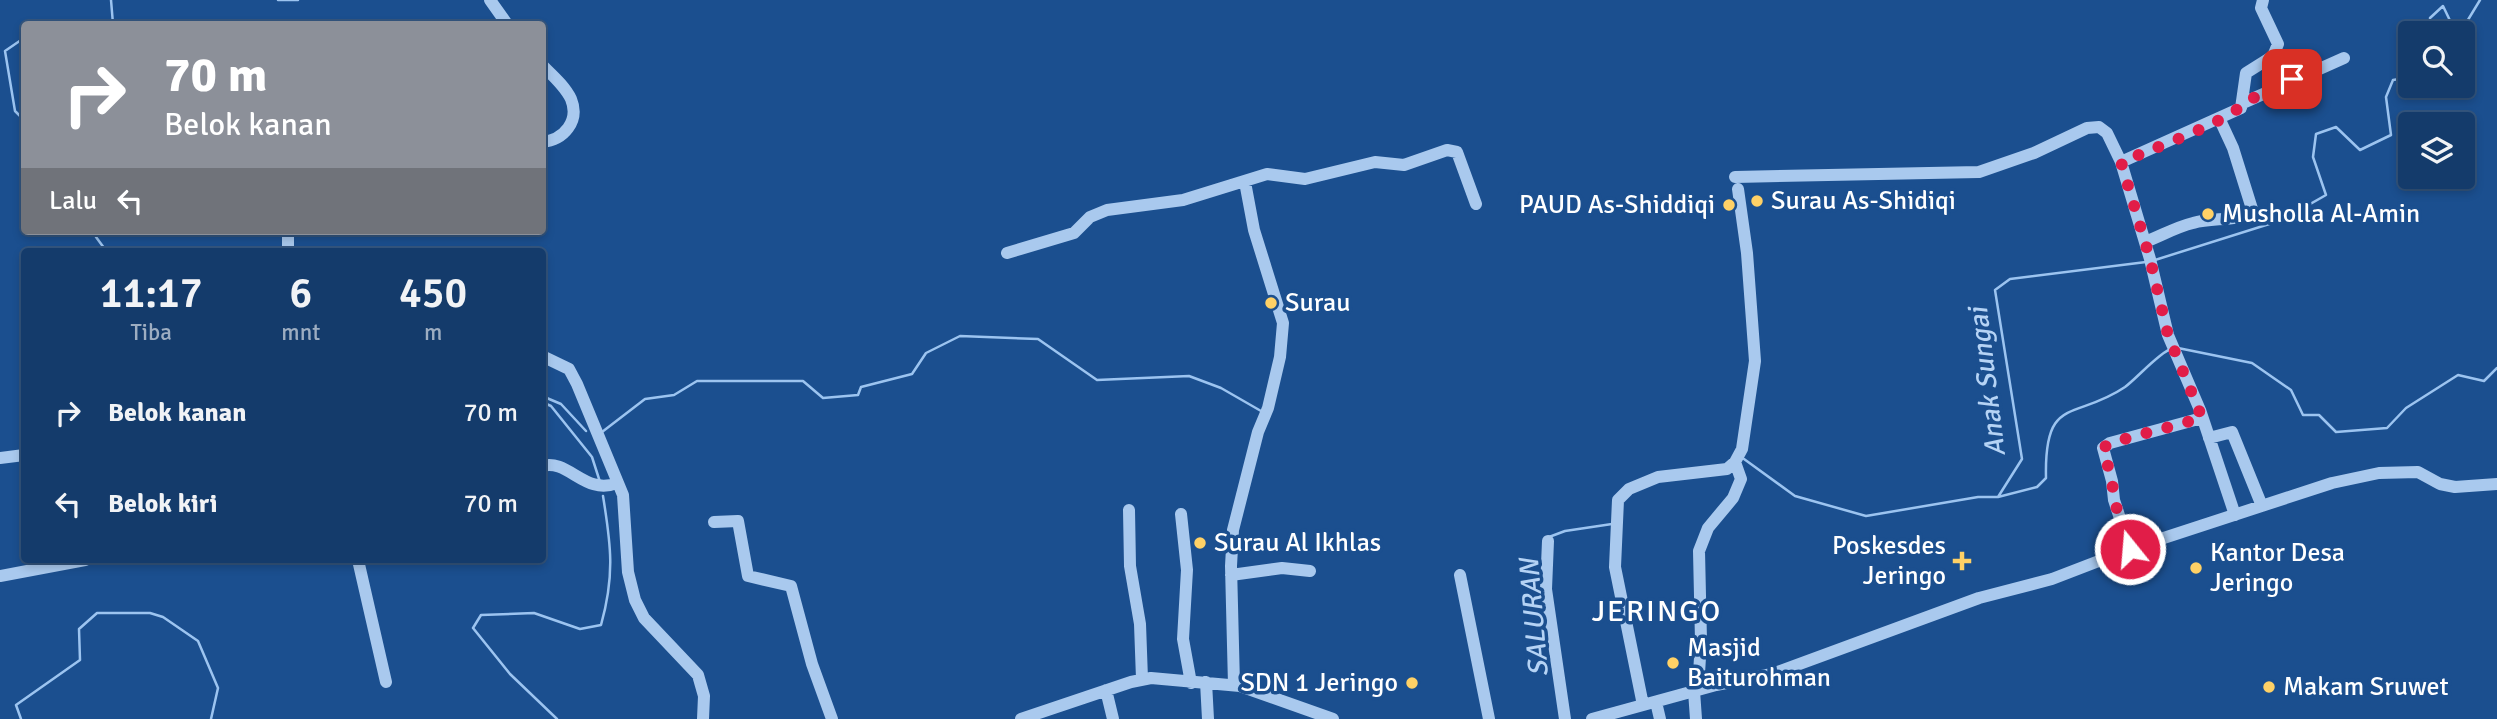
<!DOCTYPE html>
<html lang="id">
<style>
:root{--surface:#143b6b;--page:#1d4271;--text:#f1f3f6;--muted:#9dadc1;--line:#33557e}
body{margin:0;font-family:Signika,sans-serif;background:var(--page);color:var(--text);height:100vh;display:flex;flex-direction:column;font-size:26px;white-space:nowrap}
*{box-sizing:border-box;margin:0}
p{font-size:23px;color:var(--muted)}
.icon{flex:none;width:38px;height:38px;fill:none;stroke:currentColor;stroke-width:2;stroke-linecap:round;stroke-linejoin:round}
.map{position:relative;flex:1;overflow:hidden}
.panel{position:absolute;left:21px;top:248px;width:525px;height:315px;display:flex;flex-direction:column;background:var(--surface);border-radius:7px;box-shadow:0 4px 10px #0003,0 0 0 2px var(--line)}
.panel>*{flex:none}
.top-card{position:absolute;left:21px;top:21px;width:525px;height:214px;border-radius:7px;box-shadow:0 4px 10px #0003,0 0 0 2px var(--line);background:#8c9099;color:#fff;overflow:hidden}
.fabs{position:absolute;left:2398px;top:21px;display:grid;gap:14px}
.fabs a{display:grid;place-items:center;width:77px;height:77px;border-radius:7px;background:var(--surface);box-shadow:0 4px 10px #0003,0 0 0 2px var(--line);font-size:35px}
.pin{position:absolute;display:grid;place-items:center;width:60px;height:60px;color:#fff;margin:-30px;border-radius:14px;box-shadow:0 4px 10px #0006}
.me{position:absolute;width:77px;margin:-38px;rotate:343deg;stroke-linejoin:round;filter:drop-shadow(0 0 5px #0008)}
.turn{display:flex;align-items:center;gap:24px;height:147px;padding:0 28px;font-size:32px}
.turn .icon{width:91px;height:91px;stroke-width:2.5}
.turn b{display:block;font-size:49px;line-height:60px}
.then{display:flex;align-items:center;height:66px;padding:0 28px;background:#0003;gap:14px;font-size:26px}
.eta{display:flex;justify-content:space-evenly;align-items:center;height:119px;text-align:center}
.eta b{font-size:42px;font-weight:600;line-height:49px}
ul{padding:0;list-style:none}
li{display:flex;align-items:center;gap:21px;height:91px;padding:0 28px}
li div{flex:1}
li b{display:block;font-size:26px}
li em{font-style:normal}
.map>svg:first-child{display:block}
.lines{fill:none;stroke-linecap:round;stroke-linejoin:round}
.stream{stroke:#9cc4f0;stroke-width:2.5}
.minor{stroke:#a9c9ee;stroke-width:12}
.route{stroke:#e11d48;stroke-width:12;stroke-dasharray:0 21.6}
.poi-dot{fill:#ffd166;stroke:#1b4f8f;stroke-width:2.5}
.labels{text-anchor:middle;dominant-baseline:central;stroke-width:7;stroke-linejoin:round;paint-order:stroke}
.poi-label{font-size:26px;fill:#fff;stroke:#1b4f8f;text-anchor:start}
.water-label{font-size:28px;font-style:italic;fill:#b5d3f5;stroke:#1b4f8f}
.quarter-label{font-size:30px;letter-spacing:2px;fill:#fff;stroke:#1b4f8f}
</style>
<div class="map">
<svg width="2497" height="719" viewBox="0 0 2497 719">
<rect width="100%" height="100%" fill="#1b4f8f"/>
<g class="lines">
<!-- stream -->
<path class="stream" d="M111 0 113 24
M278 0H298
M2432 33 2430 18 2443 6 2456 33
M2460 33 2480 0
M24 38 5 51 15 111 24 120
M2411 86 2416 93 2421 86
M96 231V237L107 252
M2155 260 2282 220 2326 195 2313 157 2316 134 2336 127 2360 150 2391 135 2386 97 2393 80 2405 78 2410 85
M2178 348 2252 363 2291 390 2303 415H2319L2336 432 2387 428 2406 408 2458 375 2484 381 2497 368
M542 396 561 404 586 431
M542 402 551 406 592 457 600 482
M602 432 645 399 674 395 697 381H803L823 398 858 395 861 387 912 374 926 353 960 336 1038 339 1097 380 1189 376 1221 388 1261 411
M1744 459 1795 496 1866 516 1978 497H1998L2037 487 2046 478C2044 394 2075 421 2125 387 2137 378 2160 352 2171 349
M1998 497 2022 459 1995 290 2010 279 2146 262
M1549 537 1565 531 1612 524
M21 719 16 705 80 660 79 629 97 613H150L163 617 198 641 218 688 211 719
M557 719 510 674 473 628 481 615 534 613 580 629 601 625C615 575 611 545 603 496"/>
<!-- minor -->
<path class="minor" d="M490 0 507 24
M542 65C552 75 565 86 571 99 580 121 564 140 542 142
M2243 103 2344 58
M1735 177 1979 172 2034 153 2087 128 2099 127 2107 133 2121 162
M288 231V252
M2145 242C2161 236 2176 227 2193 223 2213 217 2235 222 2253 212L2233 148 2220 120
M1007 253 1074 233 1090 217 1107 210 1183 200 1267 174 1305 179 1375 162 1404 165 1447 150 1457 152 1476 204
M542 356 569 369 577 384 623 495 628 572 635 600 644 618 698 675 704 696 703 719
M2209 438 2232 432 2262 506
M0 458 24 455
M542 466C568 458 585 496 617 483
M1129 510 1130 566 1140 624 1142 679
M1181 514 1187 570 1183 639 1191 683
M2235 515 2200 410 2168 335 2150 259 2121 162 2241 108 2246 73 2273 56 2278 44 2261 8 2263 0
M714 522 738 521 748 576 791 586 812 664 832 719
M1548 541 1546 589 1565 719
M2130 549 2114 500 2112 481 2103 448 2110 443 2202 418
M358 560 386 682
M1231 575 1282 568 1310 571
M1460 575 1489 719
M0 576 85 560
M1206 682 1208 719
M1234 685 1231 566 1233 530 1258 432 1268 408 1280 357 1283 323 1254 230 1245 182
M1106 690 1113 719
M1698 690 1701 641 1699 551 1708 528 1733 498 1741 479 1735 462
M1694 691 1696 719
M1656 702 1660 719
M1643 705 1615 567 1618 500 1629 489 1658 477 1727 469 1735 462 1742 449 1755 361 1747 253 1738 189
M1021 719 1131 682 1151 678 1240 686 1333 719
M1592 719 1716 685 1772 674 1979 598 2052 579 2130 549 2332 483 2379 473 2418 472 2440 484 2455 487 2497 484"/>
</g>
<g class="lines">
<!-- route -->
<path class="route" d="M2130 549 2114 500 2112 481 2103 448 2110 443 2202 418 2168 335 2150 259 2121 162C2142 153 2237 118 2243 103L2292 79"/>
</g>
<!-- markers -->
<g class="poi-dot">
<circle cx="1757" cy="201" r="7"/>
<circle cx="1729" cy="205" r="7"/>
<circle cx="2208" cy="214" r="7"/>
<circle cx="1271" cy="303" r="7"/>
<circle cx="1200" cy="543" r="7"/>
<path d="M1958.5 550.5h7v7h7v7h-7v7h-7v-7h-7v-7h7z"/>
<circle cx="2196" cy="568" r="7"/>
<circle cx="1673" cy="663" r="7"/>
<circle cx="1412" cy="683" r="7"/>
<circle cx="2269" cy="687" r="7"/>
</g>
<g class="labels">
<!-- poi labels -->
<g class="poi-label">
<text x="1771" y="201">Surau As-Shidiqi</text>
<text x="1715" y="205" text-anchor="end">PAUD As-Shiddiqi</text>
<text x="2222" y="214">Musholla Al-Amin</text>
<text x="1285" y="303">Surau</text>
<text x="1214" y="543">Surau Al Ikhlas</text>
<text x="1946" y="546" text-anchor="end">Poskesdes<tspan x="1946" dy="30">Jeringo</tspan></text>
<text x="2210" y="553">Kantor Desa<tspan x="2210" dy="30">Jeringo</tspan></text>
<text x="1687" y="648">Masjid<tspan x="1687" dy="30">Baiturohman</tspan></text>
<text x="1398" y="683" text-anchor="end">SDN 1 Jeringo</text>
<text x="2283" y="687">Makam Sruwet</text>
</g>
<!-- water labels -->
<g class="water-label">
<text transform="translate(1987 382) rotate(-97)">Anak Sungai</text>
<text transform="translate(1534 618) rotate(-95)">SALURAN</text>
</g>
<!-- quarter labels -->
<g class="quarter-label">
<text x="1657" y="611">JERINGO</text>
</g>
</g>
</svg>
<div class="fabs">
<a><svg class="icon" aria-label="search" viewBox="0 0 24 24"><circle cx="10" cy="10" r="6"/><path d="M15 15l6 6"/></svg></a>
<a><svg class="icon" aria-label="layers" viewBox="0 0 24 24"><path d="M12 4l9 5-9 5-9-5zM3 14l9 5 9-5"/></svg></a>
</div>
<div class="pin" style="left:2292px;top:79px;background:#d93025"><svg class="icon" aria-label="arrive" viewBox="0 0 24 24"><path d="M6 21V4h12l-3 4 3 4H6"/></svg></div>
<svg class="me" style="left:2130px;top:549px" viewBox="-20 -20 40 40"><circle r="17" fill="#e11d48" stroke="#fff" stroke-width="3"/><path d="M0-11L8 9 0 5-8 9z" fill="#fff"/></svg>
<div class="top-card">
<div class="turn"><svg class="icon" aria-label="right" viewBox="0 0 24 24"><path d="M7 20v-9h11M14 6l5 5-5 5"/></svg><div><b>70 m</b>Belok kanan</div></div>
<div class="then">Lalu<svg class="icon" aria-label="left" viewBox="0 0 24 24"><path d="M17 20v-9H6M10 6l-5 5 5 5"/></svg></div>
</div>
<section class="panel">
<div class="eta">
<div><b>11:17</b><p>Tiba</p></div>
<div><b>6</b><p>mnt</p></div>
<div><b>450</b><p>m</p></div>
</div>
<ul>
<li><svg class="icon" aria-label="right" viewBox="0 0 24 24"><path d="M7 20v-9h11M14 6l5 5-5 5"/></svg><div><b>Belok kanan</b></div><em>70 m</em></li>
<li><svg class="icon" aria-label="left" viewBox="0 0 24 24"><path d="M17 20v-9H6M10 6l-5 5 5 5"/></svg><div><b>Belok kiri</b></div><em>70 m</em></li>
</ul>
</section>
</div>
